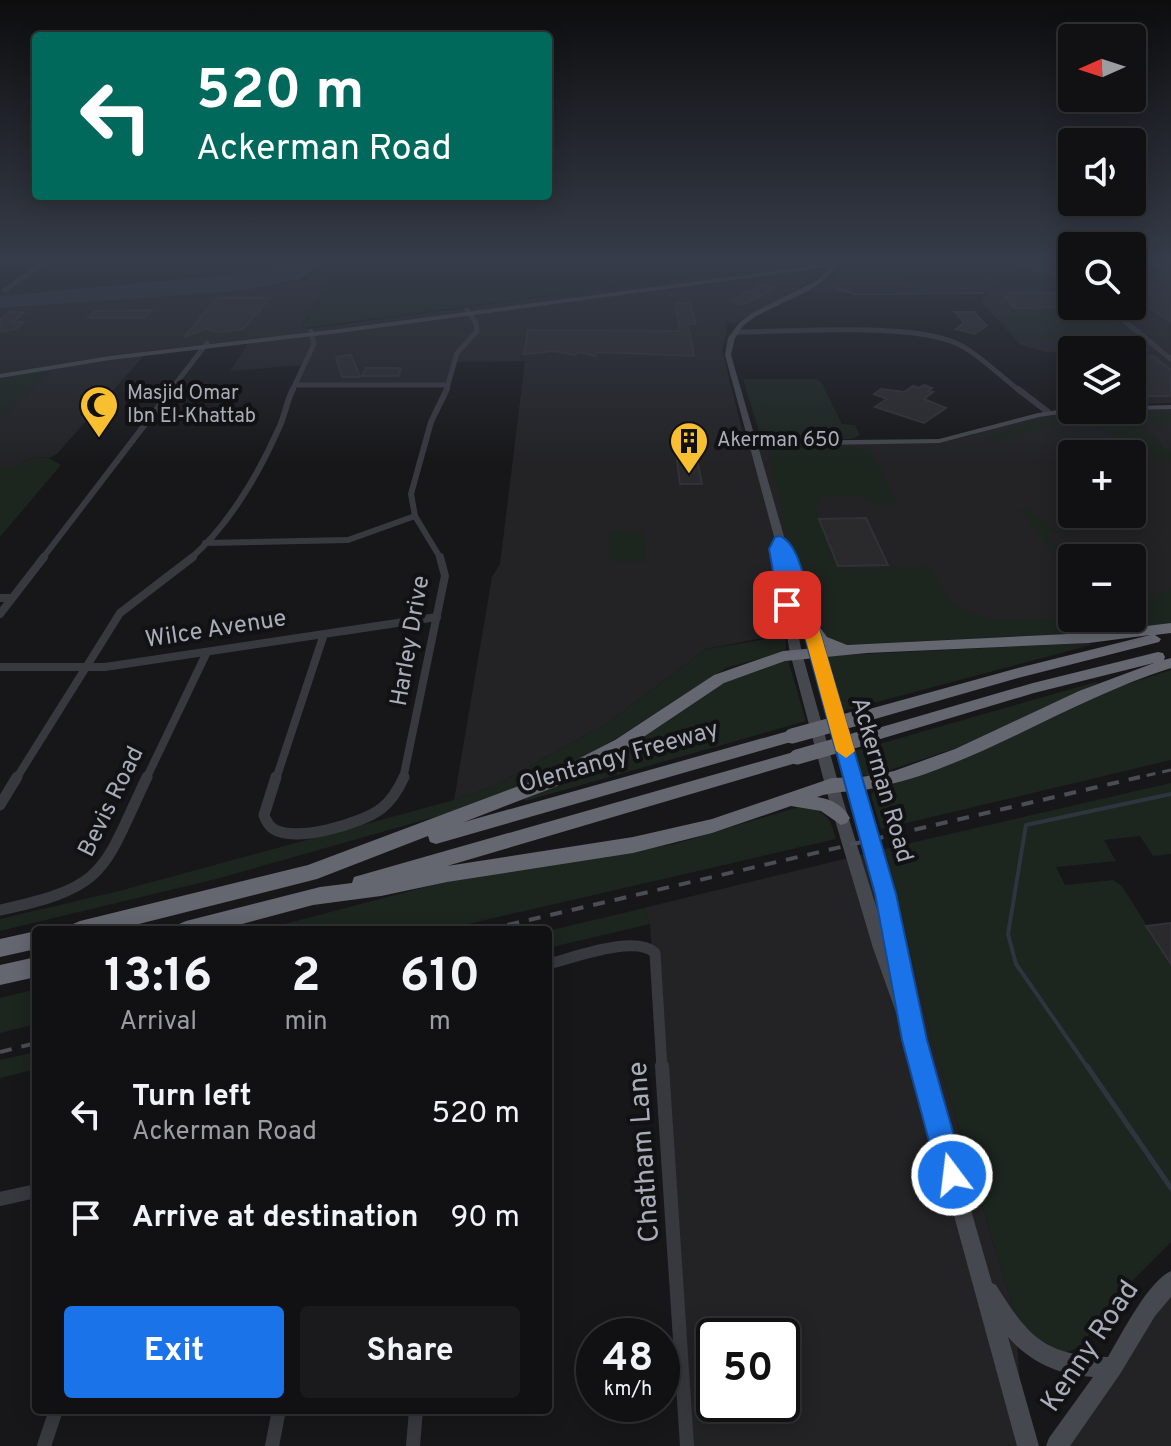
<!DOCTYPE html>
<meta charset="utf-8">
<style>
:root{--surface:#111113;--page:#1a1a1c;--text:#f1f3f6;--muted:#9c9da0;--line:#303133;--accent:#1a73e8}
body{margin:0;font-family:Overpass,sans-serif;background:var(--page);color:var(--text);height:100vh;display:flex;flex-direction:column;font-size:30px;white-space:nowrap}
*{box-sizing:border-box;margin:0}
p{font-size:26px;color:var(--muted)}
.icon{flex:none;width:44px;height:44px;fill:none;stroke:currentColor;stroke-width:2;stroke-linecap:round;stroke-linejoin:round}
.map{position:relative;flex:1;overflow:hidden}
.panel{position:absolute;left:32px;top:926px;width:520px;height:488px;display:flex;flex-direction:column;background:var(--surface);border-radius:8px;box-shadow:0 4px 20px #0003,0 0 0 2px var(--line)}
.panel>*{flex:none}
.hud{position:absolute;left:32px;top:32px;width:520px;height:168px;border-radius:8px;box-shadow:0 4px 20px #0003,0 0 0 2px var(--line);background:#00695c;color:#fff;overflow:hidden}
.needle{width:52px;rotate:267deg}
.controls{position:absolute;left:1058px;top:24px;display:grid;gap:16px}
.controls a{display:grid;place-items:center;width:88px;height:88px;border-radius:8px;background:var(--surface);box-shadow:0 4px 20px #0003,0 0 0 2px var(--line);font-size:40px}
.speed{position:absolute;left:576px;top:1318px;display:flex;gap:16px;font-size:40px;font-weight:700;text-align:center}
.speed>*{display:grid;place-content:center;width:104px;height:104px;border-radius:50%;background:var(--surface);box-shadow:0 4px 20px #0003,0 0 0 2px var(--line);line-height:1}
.speed small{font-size:20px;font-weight:400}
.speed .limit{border:4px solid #111;border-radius:12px;background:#fff;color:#111}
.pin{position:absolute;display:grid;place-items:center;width:68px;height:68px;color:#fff;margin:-34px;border-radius:16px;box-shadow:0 4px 12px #0006}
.me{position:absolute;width:88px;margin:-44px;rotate:345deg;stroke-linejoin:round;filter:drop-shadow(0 0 6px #0008)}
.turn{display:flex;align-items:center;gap:28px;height:168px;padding:0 32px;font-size:36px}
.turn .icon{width:104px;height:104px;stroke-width:2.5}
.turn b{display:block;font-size:56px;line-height:68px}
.eta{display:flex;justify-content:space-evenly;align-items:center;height:136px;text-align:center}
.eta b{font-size:48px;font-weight:700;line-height:56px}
.button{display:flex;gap:16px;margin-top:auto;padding:16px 32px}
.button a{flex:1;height:92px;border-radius:8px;background:var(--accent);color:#fff;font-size:32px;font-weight:700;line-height:92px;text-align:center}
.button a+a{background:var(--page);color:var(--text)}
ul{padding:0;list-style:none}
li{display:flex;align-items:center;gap:24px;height:104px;padding:0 32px}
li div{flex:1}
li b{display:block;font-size:30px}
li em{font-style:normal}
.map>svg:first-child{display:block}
.built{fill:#232326;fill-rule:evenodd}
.green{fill:#1d251f}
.water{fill:#2d353e}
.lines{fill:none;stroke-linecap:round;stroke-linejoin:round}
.stream-far2{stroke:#2d353e;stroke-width:2}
.stream-far1{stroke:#2d353e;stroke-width:4}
.stream{stroke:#2d353e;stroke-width:5}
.building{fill:#2a2a2d;stroke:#313136;stroke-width:2}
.street-far4{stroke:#38393f;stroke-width:5}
.street-far3{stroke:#38393f;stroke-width:6}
.street-far2{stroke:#38393f;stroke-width:8}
.street-far1{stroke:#38393f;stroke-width:11}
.street{stroke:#38393f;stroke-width:14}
.secondary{fill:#46484f;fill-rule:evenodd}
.highway{fill:#646670;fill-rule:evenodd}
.rail-far1{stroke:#4b4d54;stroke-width:3;stroke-dasharray:9 7;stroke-linecap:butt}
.rail{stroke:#4b4d54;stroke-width:4;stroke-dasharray:12 10;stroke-linecap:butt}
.highway-bridge{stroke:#646670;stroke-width:15}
.route{fill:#1a73e8;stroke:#114b97;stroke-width:2}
.slow{fill:#f59e0b}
.labels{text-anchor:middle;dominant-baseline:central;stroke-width:8;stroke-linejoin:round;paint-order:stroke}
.far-poi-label{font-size:20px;fill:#a9adba;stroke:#121214;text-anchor:start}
.street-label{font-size:24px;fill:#a9adba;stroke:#121214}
.near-street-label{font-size:28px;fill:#a9adba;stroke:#121214}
</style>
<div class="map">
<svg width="1171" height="1446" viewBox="0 0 1171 1446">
<rect width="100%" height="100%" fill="#171719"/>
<!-- built -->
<path class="built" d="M333 262H341L302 326 309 329 802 262 816 272 817 277 734 324 725 321 727 330 722 350 745 442 753 444 939 441 969 436 1023 417 1072 410 1171 407V607L1132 617V558H1072V618H1129L1046 629 768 637 706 649 609 722 494 786 454 800 492 577 500 564 525 361 455 362 448 385H295L304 365 230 371 251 340 148 351 57 454 49 458 34 457 13 468H0V418L52 368 0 377V308L240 291 306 280ZM1072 454H1132V514H1072Z
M869 262H1072V306H1132V262H1171V403L1132 404V350H1072V359L1065 352H1045L1021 345 981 302 990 292H807L835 277 841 265Z
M885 849 932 1041 1016 1318 1023 1446H682L650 924 644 908ZM714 1336H782V1404H714Z
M1171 1281V1446H1057Z"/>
<!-- green -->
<path class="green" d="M69 262H295L249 273 0 296V289C13 289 19 279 30 274 45 267 53 274 69 262Z
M341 262H804L302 328Z
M984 266H1008L1017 273H1045L1066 290 1010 291Z
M972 267 989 283 913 284 899 268Z
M1097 312 1130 338 1127 340 1019 341 999 321 1002 319 997 315Z
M53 367 0 418V377Z
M743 379H816L821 382 842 424 855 425 860 435 852 439 774 440 760 435Z
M1125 411 1091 416 988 443 984 439 988 435 1049 416Z
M1171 412V424L1147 425 1149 428 1144 429 1165 449H1171V462L1168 463 1084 420 1127 413Z
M855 446 869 450 897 504H878L858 496 819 497 820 502 814 505 819 519 849 567 862 569 930 566C944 592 952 615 984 615L988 620 1132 618V602L1171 589V623L1104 632 846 645 825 639 812 617 781 516V503L768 452 781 447Z
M34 457 49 458 61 465 0 537V468H13Z
M1033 509 1031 513 1061 533H1046L1050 537 1046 539 1074 558 1070 567 1072 580 1023 513 1017 511Z
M609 531H644L646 562 610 561Z
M785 636 786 648 783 652 726 668 587 757 515 791 442 815 216 879 0 931V919L119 891 454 800 494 786 609 722 706 649Z
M1089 643 1091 645 839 712 824 656Z
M788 660 806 721 525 801 524 797 734 677Z
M1171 670V760L881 829 871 796 875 787 930 772 1115 688Z
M1096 682 1098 683 959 747 869 777 857 772 851 752Z
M1171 783V854L1153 856 1140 836 1104 840 1116 861 1056 867 1065 885 1113 880 1122 886 1171 964V1242L1133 1280 1078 1348 1064 1353 1046 1348 1016 1318 932 1041 885 849Z
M802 806C825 811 830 816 836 839L442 930H262L452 880 675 844Z
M644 908 650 924 548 948V931Z
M36 989V1024L0 1033V998Z
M36 1052V1069L0 1078V1060Z"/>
<!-- water -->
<path class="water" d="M295 262H328L300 279 240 291 0 308V296L249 273Z"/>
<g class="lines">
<!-- stream-far2 -->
<path class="stream-far2" d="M836 288 854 294 983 293"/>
<!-- stream-far1 -->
<path class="stream-far1" d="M1088 1068 1016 964 1008 934 1026 825 1171 794"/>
<!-- stream -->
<path class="stream" d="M1087 1066 1171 1188"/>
</g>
<!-- building -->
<path class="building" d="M1132 263H1150L1171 268V322L1132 295Z
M762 285 774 288 742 305 730 301Z
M1008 293H1072V307L1015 308 1003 296H1010Z
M217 298H270L243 329 220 332 205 329 184 337Z
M675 303H690L696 324H688L694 356 598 352 595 356 579 352 575 355 554 351 524 354 528 330 680 331Z
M152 310 145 318H88L95 311Z
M9 312H24L12 322H24L16 329 0 332V320Z
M955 312H974L987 326 974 334 956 329 964 323Z
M349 355H351L360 377H342L336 357Z
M1153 356 1171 370V396H1140L1132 389V357Z
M366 368H398L401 369 398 376H362Z
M924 385 932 388 928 391 933 392 924 399 946 408 924 423 875 407 887 399 874 394 881 389 904 392 913 386 919 388Z
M676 453H696L702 484H680Z
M866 518 888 565 838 566 819 519Z
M1171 923V964L1146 926Z"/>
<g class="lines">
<!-- street-far4 -->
<path class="street-far4" d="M1018 262 1072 279
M5 290 45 262
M1106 306 1171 359
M736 332C792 332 908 322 956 343 979 354 1000 376 1020 391
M295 385H448
M170 391 207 343
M292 391 314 344 311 331
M446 391 457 353 477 331 476 323 467 310"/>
<!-- street-far3 -->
<path class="street-far3" d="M1018 389 1048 412
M205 543 348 540 415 516
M42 559 172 389
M190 559C228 526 258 475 278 430 285 417 286 402 293 389
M441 559 415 516 411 494 431 422 447 389"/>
<!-- street-far2 -->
<path class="street-far2" d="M0 598H12
M0 614 44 557
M0 667H105L437 617
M16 779 120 613 193 557
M146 779 207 652
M276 779 324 634
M403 779 445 576 440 557"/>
<!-- street-far1 -->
<path class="street-far1" d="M276 777 264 815C264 816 269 826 270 826 289 846 364 823 382 808 392 800 399 788 404 777
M0 805 17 777
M0 910C108 887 102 872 147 777
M548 964C573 958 636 934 655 953L662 1068"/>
<!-- street -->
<path class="street" d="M662 1066 687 1446
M0 1199 36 1191
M44 1446 56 1410
M272 1446 279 1410
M413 1446 416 1410"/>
<!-- secondary -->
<path class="secondary" d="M827 262H855L833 266V271L821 283 806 292 756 316 743 326 735 338 731 355 756 441 939 439 1038 413 1072 408V410H1076L1072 412 1039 417 939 443 758 446 785 540 799 568 812 606 888 882 916 1005 912 1011 922 1040 992 1283 996 1285C1028 1336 1044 1356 1108 1357 1121 1335 1149 1280 1171 1271V1297L1155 1316 1120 1374 1070 1446H1046L1049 1438 1093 1377C1059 1375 1031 1363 1008 1337L1039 1446H1017L906 1040 873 948 829 800 790 653 771 549 775 540 725 355 728 338 739 323 752 313 817 280 828 270V267L339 333 110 360 0 378V374L110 356 339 329 827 264ZM781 549 790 568 801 606 863 841 889 948 843 800 802 653Z
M1171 405V409L1132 410H1131L1132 406Z"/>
<!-- highway -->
<path class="highway" d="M810 619 815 621 827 637 847 645 1089 633 1171 623V633L1155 635 1161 639 1159 642 1018 678 861 723 853 717 855 713 1018 668 1150 635 1089 643 867 653 785 661 724 683 627 748 555 787 464 822 792 730 798 732 800 736 798 740 436 844 430 842 428 836 317 879 115 930H70L73 924 80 921 308 865 543 777 615 740 714 675 783 651 826 647 817 643 803 624Z
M1158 652 1163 653 1165 657 1164 660 1171 658V668C1089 694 1016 740 936 770 913 779 889 785 865 790 849 792 834 791 817 797 831 799 843 805 850 818L847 823 841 825 821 811 791 806 712 833 633 853 447 882 381 896 313 905 220 930H176L179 924 186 921 320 887 352 883 354 877 361 875 797 751 803 753 805 757 803 761 447 866 633 837 712 819 832 778 862 777 894 771 955 749 1079 691 1154 663 1034 693 867 743 861 741 859 737 861 733 1033 683Z
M36 931V949L0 957V939Z
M36 957V977L0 985V965Z"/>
<!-- rail-far1 -->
<path class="rail-far1" d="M1131 779 1171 770"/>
<!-- rail -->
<path class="rail" d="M486 930 1140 777
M0 1052 36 1043"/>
<!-- highway-bridge -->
<path class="highway-bridge" d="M792 736 861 717
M797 757 867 737"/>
</g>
<!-- sky -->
<linearGradient id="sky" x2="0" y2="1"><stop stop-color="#0d0d0e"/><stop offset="0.56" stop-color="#363c49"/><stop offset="1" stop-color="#363c49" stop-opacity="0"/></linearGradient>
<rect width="1171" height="464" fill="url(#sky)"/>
<!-- route -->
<path class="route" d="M780 536C798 543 803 577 809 595L896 894 927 1040 965 1175 961 1185 952 1189 942 1185 938 1175 902 1040 875 894 792 590 795 605 793 608 787 610 779 605 769 549 775 537Z"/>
<!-- slow -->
<path class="slow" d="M806 606 814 611 855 751 846 758 836 751 798 611Z"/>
<!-- icons -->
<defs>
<g id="mosque-pin" transform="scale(2)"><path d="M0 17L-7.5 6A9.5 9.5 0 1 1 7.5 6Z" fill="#f8c031" stroke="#121214"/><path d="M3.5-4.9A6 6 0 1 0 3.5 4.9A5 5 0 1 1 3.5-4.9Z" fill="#111"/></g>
<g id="building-pin" transform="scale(2)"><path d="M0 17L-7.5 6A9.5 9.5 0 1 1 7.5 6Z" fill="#f8c031" stroke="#121214"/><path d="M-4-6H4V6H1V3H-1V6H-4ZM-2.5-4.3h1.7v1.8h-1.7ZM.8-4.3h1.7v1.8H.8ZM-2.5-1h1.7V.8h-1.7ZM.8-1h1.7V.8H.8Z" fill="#111"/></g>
</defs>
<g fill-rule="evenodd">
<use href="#mosque-pin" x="99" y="405"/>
<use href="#building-pin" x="689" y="441"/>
</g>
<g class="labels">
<!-- far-poi labels -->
<g class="far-poi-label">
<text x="127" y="394">Masjid Omar<tspan x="127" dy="23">Ibn El-Khattab</tspan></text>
<text x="717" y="441">Akerman 650</text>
</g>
<!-- street labels -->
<g class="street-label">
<text transform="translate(216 630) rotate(-9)">Wilce Avenue</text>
<text transform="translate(411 641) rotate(-80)">Harley Drive</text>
<text transform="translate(619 758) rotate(-16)">Olentangy Freeway</text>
<text transform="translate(881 780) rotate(74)">Ackerman Road</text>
<text transform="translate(112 802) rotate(-64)">Bevis Road</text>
</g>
<!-- near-street labels -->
<g class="near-street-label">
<text transform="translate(645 1152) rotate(-94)">Chatham Lane</text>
<text transform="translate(1091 1347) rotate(-56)">Kenny Road</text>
</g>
</g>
</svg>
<div class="controls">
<a><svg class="needle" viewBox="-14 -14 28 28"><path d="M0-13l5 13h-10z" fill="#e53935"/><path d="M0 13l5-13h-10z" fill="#9c9da0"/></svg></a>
<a><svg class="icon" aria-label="sound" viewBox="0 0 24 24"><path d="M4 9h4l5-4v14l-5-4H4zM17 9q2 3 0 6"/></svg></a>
<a><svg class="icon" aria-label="search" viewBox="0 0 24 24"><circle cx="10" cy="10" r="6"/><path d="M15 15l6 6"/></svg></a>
<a><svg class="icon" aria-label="layers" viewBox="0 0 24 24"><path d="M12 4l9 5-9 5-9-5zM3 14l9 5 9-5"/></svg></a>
<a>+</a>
<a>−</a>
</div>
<div class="speed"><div>48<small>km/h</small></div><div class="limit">50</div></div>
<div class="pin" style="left:787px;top:605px;background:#d93025"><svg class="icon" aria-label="arrive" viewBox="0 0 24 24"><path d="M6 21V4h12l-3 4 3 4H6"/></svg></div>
<svg class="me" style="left:952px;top:1175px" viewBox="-20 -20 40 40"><circle r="17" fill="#1a73e8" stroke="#fff" stroke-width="3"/><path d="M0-11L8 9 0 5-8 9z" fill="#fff"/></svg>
<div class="hud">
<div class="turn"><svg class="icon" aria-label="left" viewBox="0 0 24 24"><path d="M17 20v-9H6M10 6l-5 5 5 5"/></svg><div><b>520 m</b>Ackerman Road</div></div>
</div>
<section class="panel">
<div class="eta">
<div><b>13:16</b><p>Arrival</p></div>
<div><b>2</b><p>min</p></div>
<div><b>610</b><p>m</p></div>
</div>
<ul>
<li><svg class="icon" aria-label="left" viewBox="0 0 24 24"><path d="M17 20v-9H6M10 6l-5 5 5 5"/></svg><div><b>Turn left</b><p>Ackerman Road</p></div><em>520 m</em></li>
<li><svg class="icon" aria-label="arrive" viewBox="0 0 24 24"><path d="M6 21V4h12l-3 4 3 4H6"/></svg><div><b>Arrive at destination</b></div><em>90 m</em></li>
</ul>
<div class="button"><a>Exit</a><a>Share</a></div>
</section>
</div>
